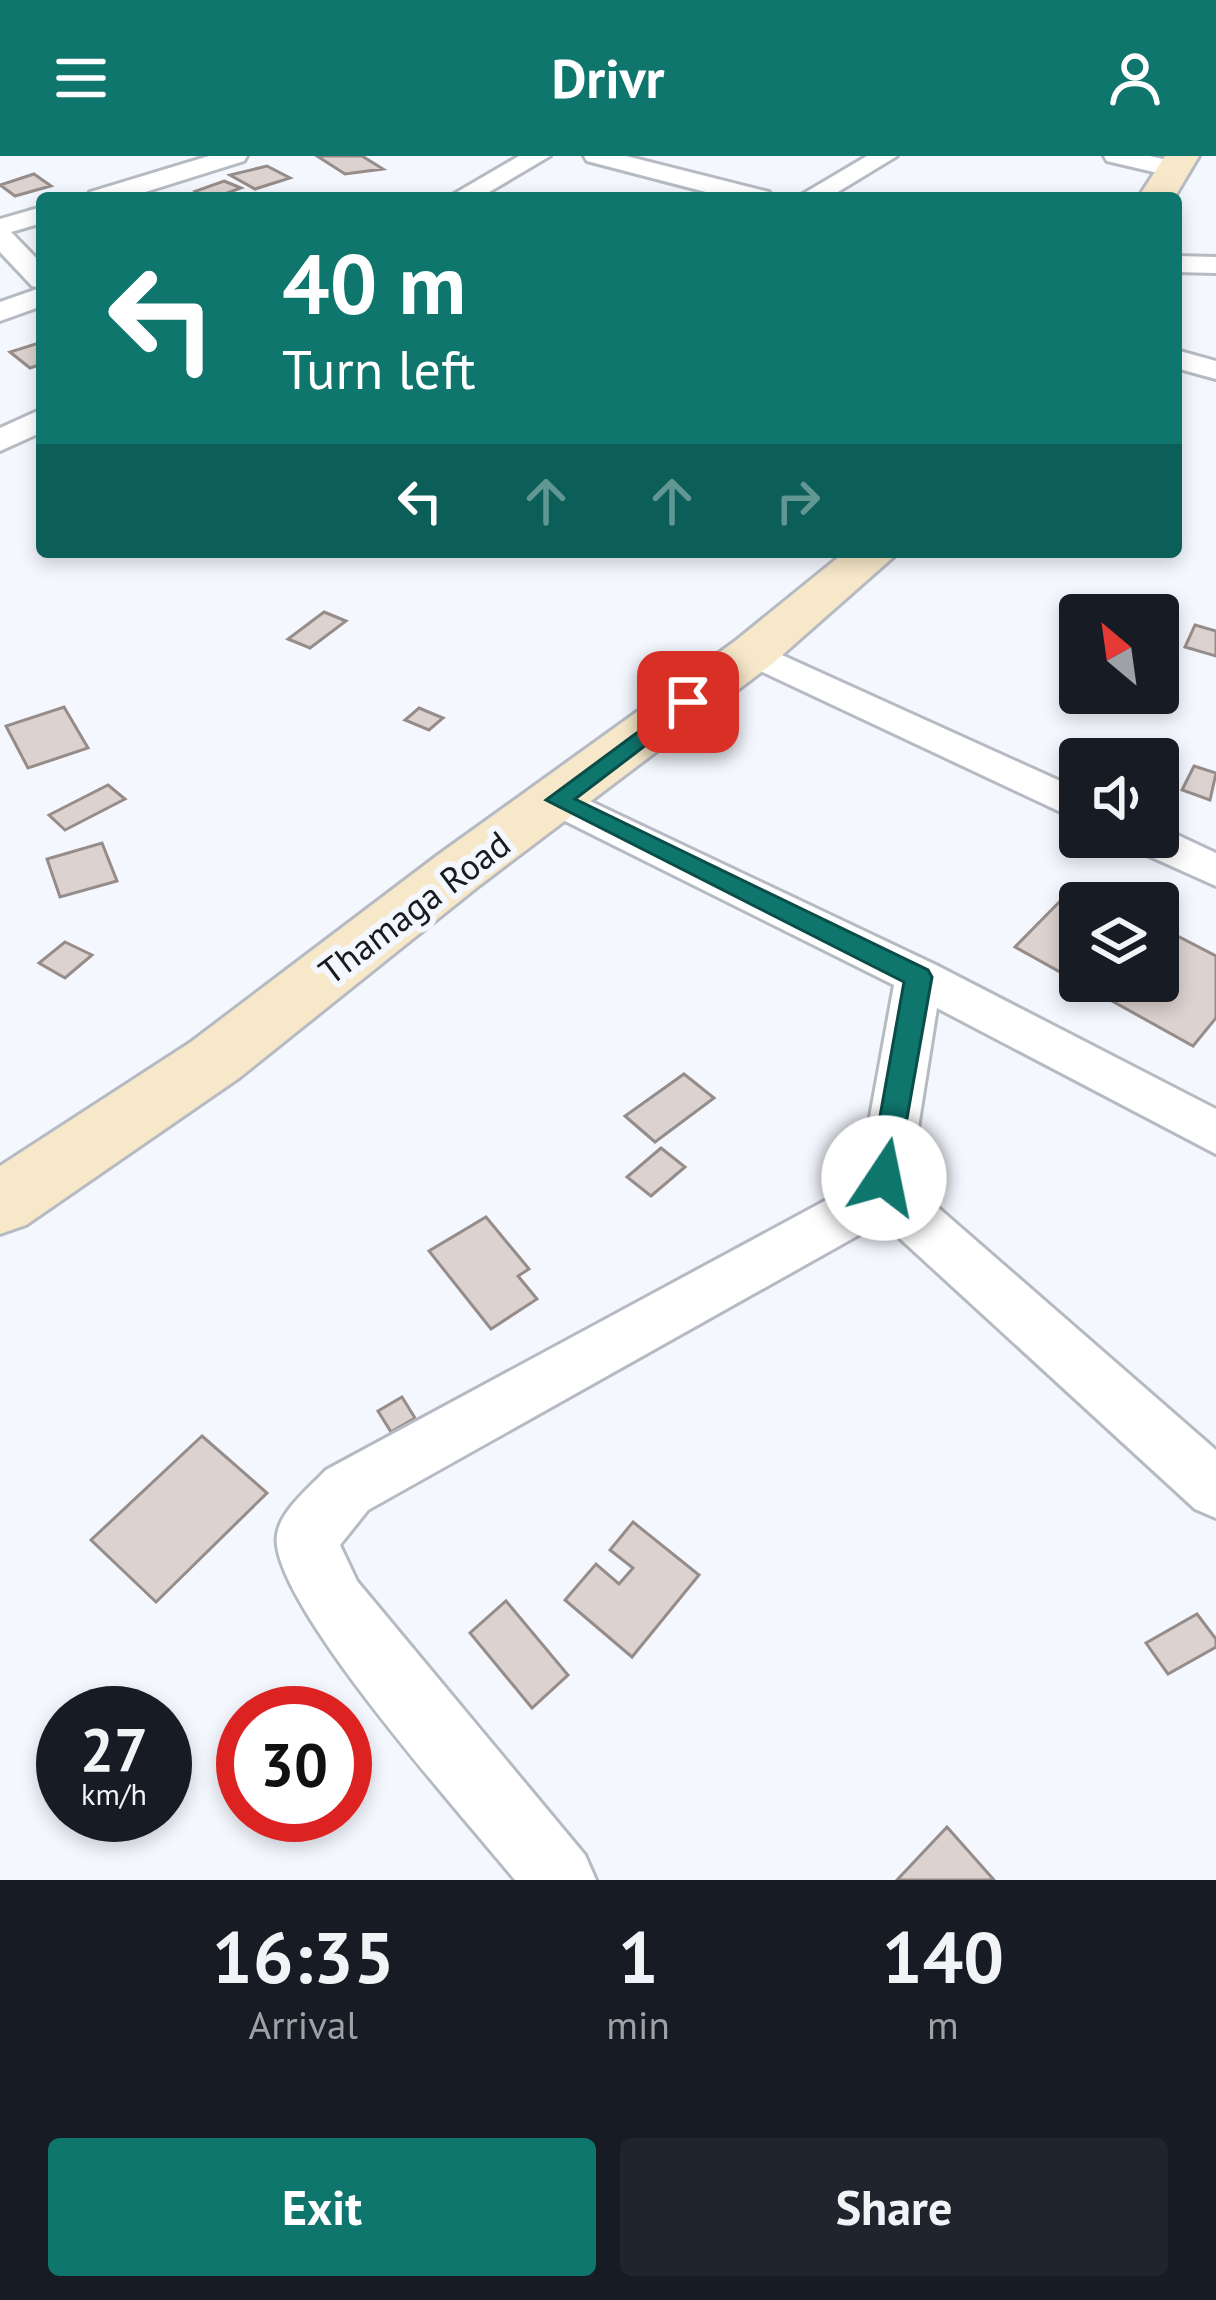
<!DOCTYPE html>
<style>
:root{--surface:#171b24;--page:#20242c;--text:#f1f3f6;--muted:#9ea1a6;--accent:#0f766e}
body{margin:0;font-family:"PT Sans",sans-serif;background:var(--page);color:var(--text);height:100vh;display:flex;flex-direction:column;font-size:45px;white-space:nowrap}
*{box-sizing:border-box;margin:0}
p{font-size:39px;color:var(--muted)}
.icon{flex:none;width:66px;height:66px;fill:none;stroke:currentColor;stroke-width:2;stroke-linecap:round;stroke-linejoin:round}
.map{position:relative;height:1724px;overflow:hidden}
.sheet{display:flex;flex-direction:column;background:var(--surface);flex:1}
.sheet>*{flex:none}
.guide{position:absolute;left:36px;top:36px;width:1146px;height:366px;border-radius:12px;box-shadow:0 6px 18px #0003;background:#0f766e;color:#fff;overflow:hidden}
.needle{width:78px;rotate:331deg}
.fabs{position:absolute;left:1059px;top:438px;display:grid;gap:24px}
.fabs a{display:grid;place-items:center;width:120px;height:120px;border-radius:12px;background:var(--surface);box-shadow:0 6px 18px #0003;font-size:60px}
.speed{position:absolute;left:36px;top:1530px;display:flex;gap:24px;font-size:60px;font-weight:700;text-align:center}
.speed>*{display:grid;place-content:center;width:156px;height:156px;border-radius:50%;background:var(--surface);box-shadow:0 6px 18px #0003;line-height:1}
.speed small{font-size:30px;font-weight:400}
.speed .limit{border:18px solid #d22;background:#fff;color:#111}
.pin{position:absolute;display:grid;place-items:center;width:102px;height:102px;color:#fff;margin:-51px;border-radius:24px;box-shadow:0 6px 18px #0006}
.me{position:absolute;width:132px;margin:-66px;rotate:11deg;stroke-linejoin:round;filter:drop-shadow(0 0 9px #0008)}
.turn{display:flex;align-items:center;gap:42px;height:252px;padding:0 48px;font-size:54px}
.turn .icon{width:156px;height:156px;stroke-width:2.5}
.turn b{display:block;font-size:84px;line-height:102px}
.lanes{display:flex;align-items:center;height:114px;padding:0 48px;background:#0003;justify-content:center;gap:60px;direction:ltr}
.lanes .off{opacity:.35}
.eta{display:flex;justify-content:space-evenly;align-items:center;height:204px;text-align:center}
.eta b{font-size:72px;font-weight:600;line-height:84px}
.button{display:flex;gap:24px;margin-top:auto;padding:24px 48px}
.button a{flex:1;height:138px;border-radius:12px;background:var(--accent);color:#fff;font-size:48px;font-weight:600;line-height:138px;text-align:center}
.button a+a{background:var(--page);color:var(--text)}
header{display:flex;justify-content:space-between;align-items:center;height:156px;padding:0 48px;background:var(--accent);color:#fff;font-size:54px;font-weight:600}
.map>svg:first-child{display:block}
.building{fill:#dcd2cf;stroke:#968d8a;stroke-width:3}
.lines{fill:none;stroke-linecap:round;stroke-linejoin:round}
.street-casing{stroke:#b6bac2;stroke-width:6}
.secondary-casing{stroke:#b6bac2;stroke-width:6}
.street{fill:#fff;fill-rule:evenodd}
.secondary{fill:#f7e8c9;fill-rule:evenodd}
.route{fill:#0f766e;stroke:#0a4d48;stroke-width:3}
.labels{text-anchor:middle;dominant-baseline:central;stroke-width:12;stroke-linejoin:round;paint-order:stroke}
.street-label{font-size:36px;fill:#1a1b1e;stroke:#f4f7fe}
</style>
<header><svg class="icon" aria-label="menu" viewBox="0 0 24 24"><path d="M4 6h16M4 12h16M4 18h16"/></svg>Drivr<svg class="icon" aria-label="person" viewBox="0 0 24 24"><circle cx="12" cy="8" r="4"/><path d="M4 21q1-7 8-7t8 7"/></svg></header>
<div class="map">
<svg width="1216" height="1724" viewBox="0 0 1216 1724">
<rect width="100%" height="100%" fill="#f4f7fe"/>
<!-- building -->
<path class="building" d="M317 0H362L383 13 345 18Z
M267 10 290 22 255 33 230 19Z
M34 18 51 30 15 40 0 29Z
M224 25 241 32 214 42 196 35Z
M42 186V208L30 212 10 196Z
M324 456 346 465 310 492 288 483Z
M1195 469 1216 475V500L1185 491Z
M64 551 88 592 28 612 6 570Z
M419 552 443 562 429 574 405 564Z
M1194 610 1216 617 1210 644 1182 634Z
M108 629 125 643 65 674 49 659Z
M102 687 117 725 60 741 47 703Z
M1077 728 1114 747H1080V825H1158V770L1216 800V862L1193 890 1015 791Z
M65 786 92 799 65 822 39 807Z
M684 918 714 942 655 986 625 960Z
M661 992 685 1011 651 1040 627 1021Z
M486 1061 529 1113 518 1120 537 1143 491 1173 429 1095Z
M402 1241 415 1262 391 1276 378 1255Z
M202 1280 267 1337 156 1446 91 1384Z
M633 1366 699 1419 632 1501 565 1444 596 1408 619 1428 633 1412 610 1394Z
M506 1445 568 1519 532 1552 470 1477Z
M1197 1458 1216 1483V1491L1168 1518 1146 1487Z
M947 1671 994 1724H897Z"/>
<g class="lines">
<!-- street casing -->
<g class="street-casing">
<path id="street" d="M209 0H247L244 5 126 42H86L90 36Z
M519 0H550L479 42H447Z
M584 0H626L769 36 773 42H729L587 5Z
M867 0H897L828 42H796Z
M1104 0H1150L1184 8 1188 13 1175 21 1107 5Z
M42 51V67L11 76 42 108V150L0 165V146L40 132 32 130 0 96V63Z
M1176 100 1216 101V117L1176 116Z
M1176 194 1216 205V223L1176 212Z
M42 253V276L0 295V272Z
M753 486 1080 634V665L739 505 734 497 739 489Z
M558 630 936 809 1216 953V998L937 852 910 1022 911 1028 1216 1294V1362L1195 1353 882 1066 368 1354 340 1389 357 1425 585 1699 596 1724H515C469 1667 267 1443 277 1379 280 1355 310 1331 326 1314L858 1027 894 829 543 654 537 644 543 634Z
M1158 670 1216 697V730L1129 691 1122 681H1158Z"/>
</g>
<!-- secondary casing -->
<g class="secondary-casing">
<path id="secondary" d="M1165 0H1199L1174 42H1138Z
M845 396H899L772 508 480 729 239 922 26 1069 0 1078V1010L191 886 438 699 734 486Z"/>
</g>
<!-- street -->
<use href="#street" class="street"/>
<!-- secondary -->
<use href="#secondary" class="secondary"/>
</g>
<!-- route -->
<path class="route" d="M688 539 699 546 696 551 575 643 928 814 932 821 895 1030H874L869 1022 904 826 546 644Z"/>
<g class="labels">
<!-- street labels -->
<g class="street-label">
<text transform="translate(414 751) rotate(-37)">Thamaga Road</text>
</g>
</g>
</svg>
<div class="fabs">
<a><svg class="needle" viewBox="-14 -14 28 28"><path d="M0-13l5 13h-10z" fill="#e53935"/><path d="M0 13l5-13h-10z" fill="#9ea1a6"/></svg></a>
<a><svg class="icon" aria-label="sound" viewBox="0 0 24 24"><path d="M4 9h4l5-4v14l-5-4H4zM17 9q2 3 0 6"/></svg></a>
<a><svg class="icon" aria-label="layers" viewBox="0 0 24 24"><path d="M12 4l9 5-9 5-9-5zM3 14l9 5 9-5"/></svg></a>
</div>
<div class="speed"><div>27<small>km/h</small></div><div class="limit">30</div></div>
<div class="pin" style="left:688px;top:546px;background:#d93025"><svg class="icon" aria-label="arrive" viewBox="0 0 24 24"><path d="M6 21V4h12l-3 4 3 4H6"/></svg></div>
<svg class="me" style="left:884px;top:1022px" viewBox="-20 -20 40 40"><circle r="19" fill="#fff"/><path d="M0-13L10 11 0 6-10 11z" fill="#0f766e"/></svg>
<div class="guide">
<div class="turn"><svg class="icon" aria-label="left" viewBox="0 0 24 24"><path d="M17 20v-9H6M10 6l-5 5 5 5"/></svg><div><b>40 m</b>Turn left</div></div>
<div class="lanes"><svg class="icon" aria-label="left" viewBox="0 0 24 24"><path d="M17 20v-9H6M10 6l-5 5 5 5"/></svg><svg class="icon off" aria-label="ahead" viewBox="0 0 24 24"><path d="M12 20V5M6 11l6-6 6 6"/></svg><svg class="icon off" aria-label="ahead" viewBox="0 0 24 24"><path d="M12 20V5M6 11l6-6 6 6"/></svg><svg class="icon off" aria-label="right" viewBox="0 0 24 24"><path d="M7 20v-9h11M14 6l5 5-5 5"/></svg></div>
</div>
</div>
<section class="sheet">
<div class="eta">
<div><b>16:35</b><p>Arrival</p></div>
<div><b>1</b><p>min</p></div>
<div><b>140</b><p>m</p></div>
</div>
<div class="button"><a>Exit</a><a>Share</a></div>
</section>
